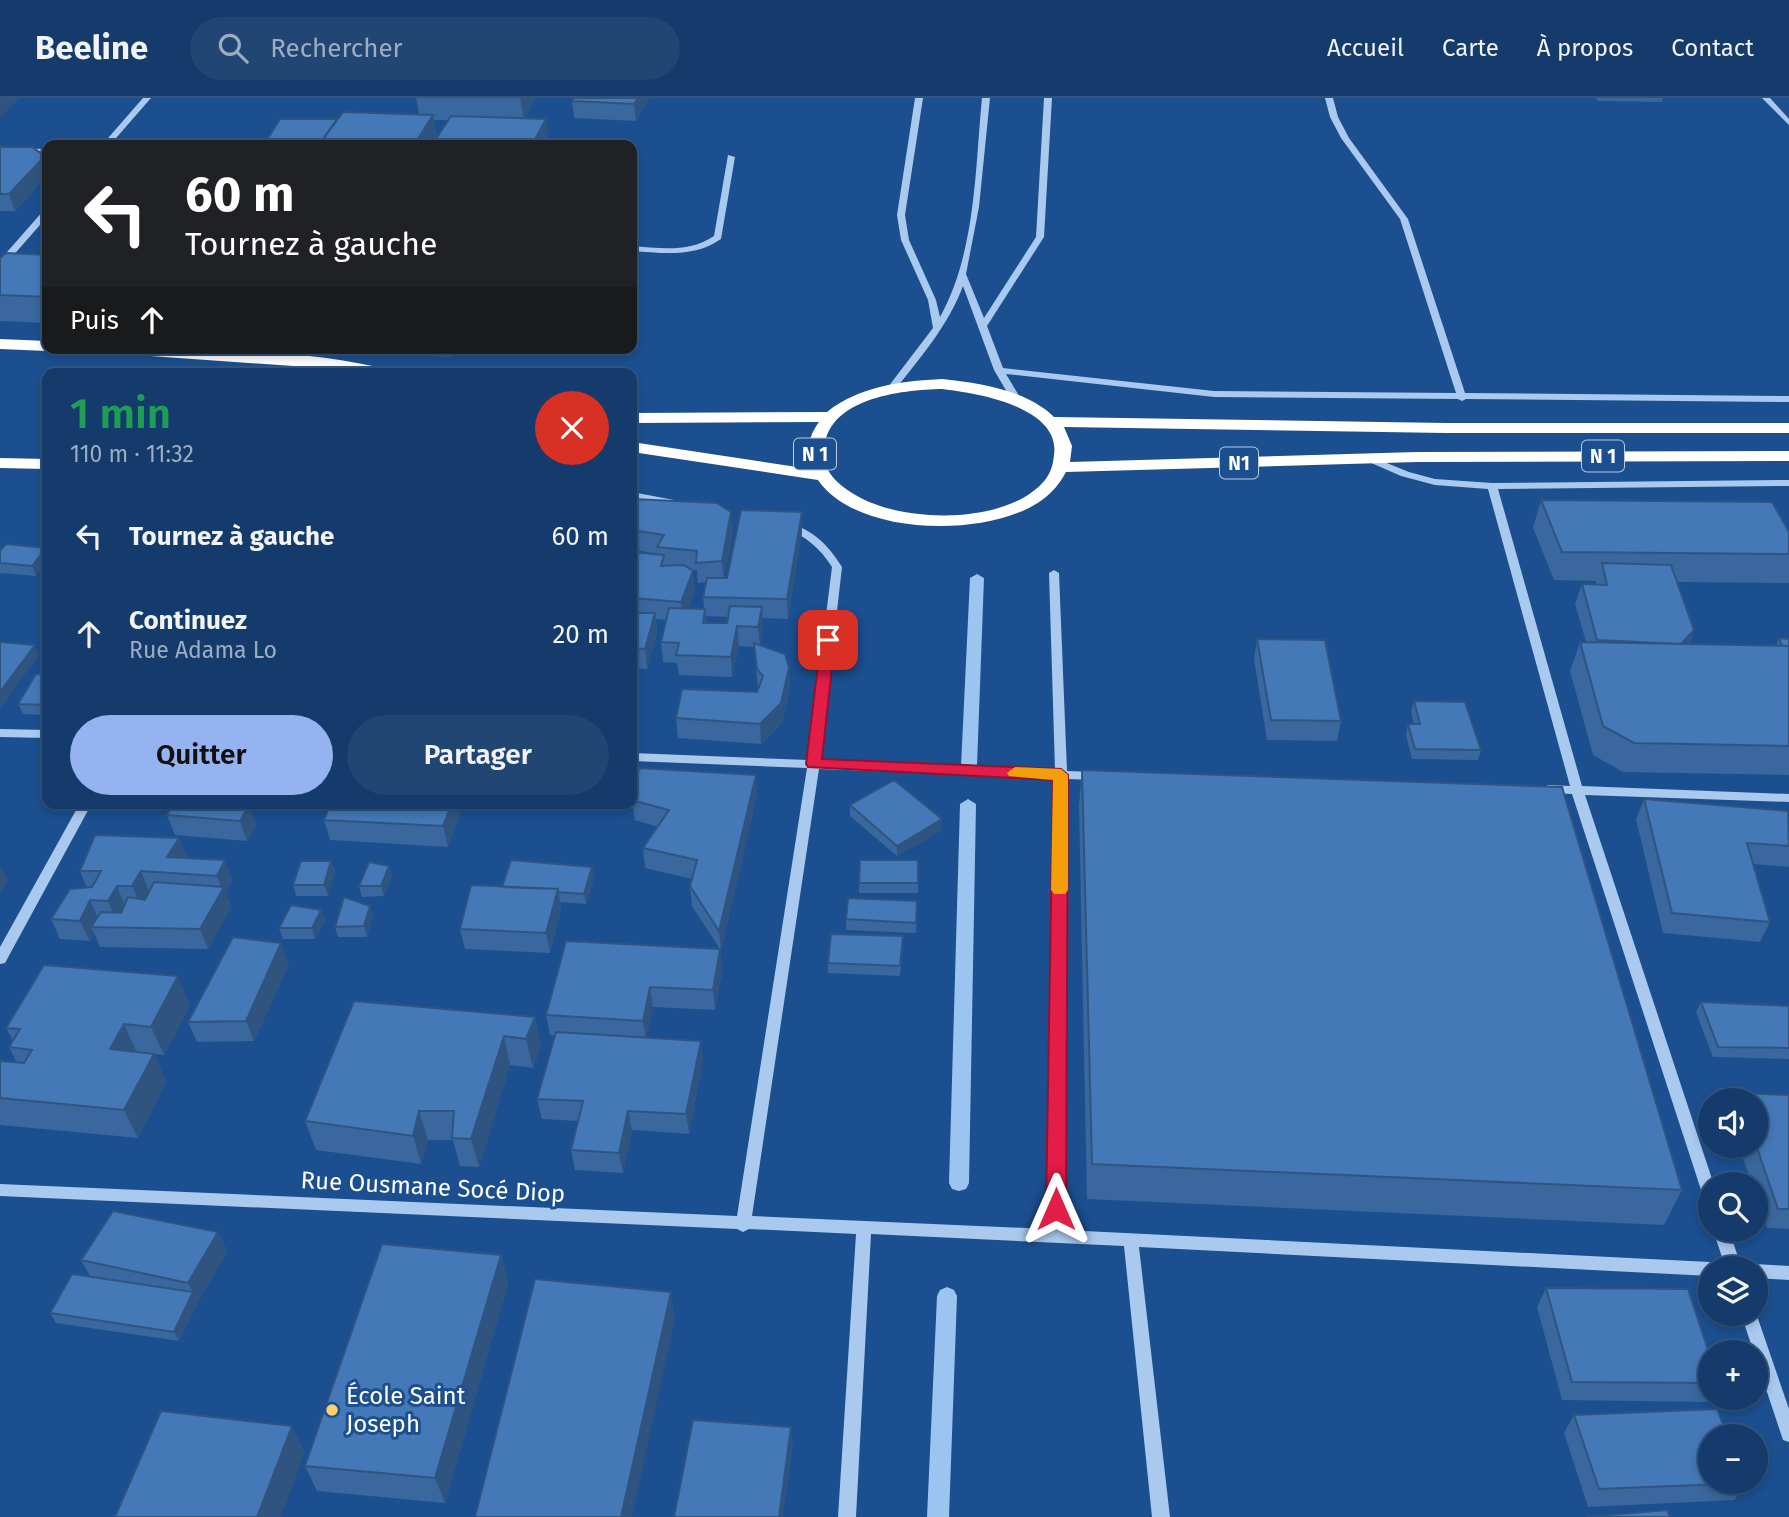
<!DOCTYPE html>
<html lang="fr">
<meta charset="utf-8">
<style>
:root{--surface:#143b6b;--page:#214673;--text:#f1f3f6;--muted:#9dadc1;--line:#33557e;--accent:#95b2f1}
body{margin:0;font-family:"Fira Sans",sans-serif;background:var(--page);color:var(--text);height:100vh;display:flex;flex-direction:column;font-size:26px;white-space:nowrap}
*{box-sizing:border-box;margin:0}
p{font-size:23px;color:var(--muted)}
.icon{flex:none;width:38px;height:38px;fill:none;stroke:currentColor;stroke-width:2;stroke-linecap:round;stroke-linejoin:round}
.map{position:relative;flex:1;overflow:hidden}
.sheet{position:absolute;left:42px;top:270px;width:595px;height:441px;display:flex;flex-direction:column;background:var(--surface);border-radius:14px;box-shadow:0 4px 10px #0003,0 0 0 2px var(--line)}
.sheet>*{flex:none}
.guide{position:absolute;left:42px;top:42px;width:595px;height:214px;border-radius:14px;box-shadow:0 4px 10px #0003,0 0 0 2px var(--line);background:#202124;color:#fff;overflow:hidden}
.buttons{position:absolute;left:1698px;top:990px;display:grid;gap:14px}
.buttons a{display:grid;place-items:center;width:70px;height:70px;border-radius:50%;background:var(--surface);box-shadow:0 4px 10px #0003,0 0 0 2px var(--line);font-size:35px}
.pin{position:absolute;display:grid;place-items:center;width:60px;height:60px;color:#fff;margin:-30px;border-radius:14px;box-shadow:0 4px 10px #0006}
.me{position:absolute;width:77px;margin:-38px;rotate:0deg;stroke-linejoin:round;filter:drop-shadow(0 0 5px #0008)}
.turn{display:flex;align-items:center;gap:24px;height:147px;padding:0 28px;font-size:32px}
.turn .icon{width:91px;height:91px;stroke-width:2.5}
.turn b{display:block;font-size:49px;line-height:60px}
.then{display:flex;align-items:center;height:66px;padding:0 28px;background:#0003;gap:14px;font-size:26px}
.round{display:grid;place-items:center;flex:none;width:74px;height:74px;border-radius:37px;background:var(--page)}
.headline{display:flex;align-items:center;justify-content:space-between;height:119px;padding:0 28px}
h1{font-size:42px;font-weight:600;line-height:52px;color:#1e9e55}
.action{display:flex;gap:14px;margin-top:auto;padding:14px 28px}
.action a{flex:1;height:80px;border-radius:42px;background:var(--accent);color:#111;font-size:28px;font-weight:600;line-height:80px;text-align:center}
.action a+a{background:var(--page);color:var(--text)}
ul{padding:0;list-style:none}
li{display:flex;align-items:center;gap:21px;height:98px;padding:0 28px}
li div{flex:1}
li b{display:block;font-size:26px}
li em{font-style:normal}
header{display:flex;align-items:center;gap:42px;box-sizing:border-box;height:98px;padding:0 35px;background:var(--surface);border-bottom:2px solid var(--line)}
header strong{font-size:33px}
nav{display:flex;gap:38px;margin-inline-start:auto;font-size:24px}
.search{width:490px;height:63px;background:var(--page);display:flex;align-items:center;gap:18px;box-sizing:border-box;padding:0 24px;border-radius:38px;color:var(--muted);font-size:26px}
.map>svg:first-child{display:block}
.lines{fill:none;stroke-linecap:round;stroke-linejoin:round}
.stream{fill:#9cc4f0;fill-rule:evenodd}
.minor{fill:#a9c9ee;fill-rule:evenodd}
.highway{fill:#fff;fill-rule:evenodd}
.wall{fill:#3a679d;fill-rule:evenodd}
.shaded-wall{fill:#305480}
.building{fill:#4478b7;stroke:#305480;stroke-width:2}
.route{fill:#e11d48;stroke:#92132f;stroke-width:2}
.slow{fill:#f59e0b}
.poi-dot{fill:#ffd166;stroke:#1b4f8f;stroke-width:2.5}
.labels{text-anchor:middle;dominant-baseline:central;stroke-width:6;stroke-linejoin:round;paint-order:stroke}
.shield{fill:#1b4f8f;stroke:#bbcadd;stroke-width:2}
.shield-label{font-size:19px;font-weight:bold;fill:#fff}
.near-street-label{font-size:24px;fill:#fff;stroke:#1b4f8f}
.near-poi-label{font-size:24px;fill:#fff;stroke:#1b4f8f;text-anchor:start}
</style>
<header>
<strong>Beeline</strong>
<div class="search"><svg class="icon" aria-label="search" viewBox="0 0 24 24"><circle cx="10" cy="10" r="6"/><path d="M15 15l6 6"/></svg>Rechercher</div>
<nav><a>Accueil</a><a>Carte</a><a>À propos</a><a>Contact</a></nav>
</header>
<div class="map">
<svg width="1789" height="1419" viewBox="0 0 1789 1419">
<rect width="100%" height="100%" fill="#1b4f8f"/>
<g class="lines">
<!-- stream -->
<path class="stream" d="M977 476 984 480 977 668 969 673 961 668 970 480Z
M968 701 976 706 969 1085 966 1091 959 1093 952 1091 949 1085 960 706Z
M947 1189 954 1192 957 1198 949 1419H927L937 1198 940 1192Z"/>
<!-- minor -->
<path class="minor" d="M143 0H151L110 47H102Z
M915 0H923L905 117 909 142 936 202 940 219C976 154 975 72 982 0H990L979 109 966 176 984 220 1036 139 1044 0H1052L1044 139 987 228 1003 270 1214 293 1456 295 1400 121 1341 40 1330 19 1325 0H1333L1338 19 1349 40 1408 121 1465 295 1789 298V304L1466 301 1462 303 1458 301 1214 299 1006 276 1021 301 1016 304 1011 301 994 272 963 188C948 228 920 260 894 293H888V289L933 230 928 202 901 142 897 117Z
M1762 0H1770L1789 21V27Z
M0 50 47 51V55L0 54Z
M728 57 735 59 721 141C694 160 663 155 632 153V148C660 150 689 155 714 138Z
M44 112H47V119L3 169 0 170V162Z
M1372 359 1409 374 1435 381 1492 385 1789 382V388L1498 391 1582 688 1789 696V704L1585 697 1714 1087H1710V1104L1705 1102 1703 1098 1572 696 1548 695 1542 691 1548 687 1570 688 1488 391 1435 387 1401 378 1369 364V360Z
M632 394 674 402 679 405 674 408 632 400Z
M788 425C814 432 828 447 842 469L820 663 1055 672 1049 475 1054 472 1059 475 1067 673 1096 674 1102 678 1096 682 1067 681 1064 1132 1710 1164 1715 1166 1718 1171H1710V1178L1139 1149 1170 1419H1152L1124 1148 871 1136 856 1419H838L856 1136 749 1131 743 1134 737 1131 0 1098V1086L737 1118 807 670 632 663V655L808 662 832 469C820 450 806 438 784 430L783 428ZM819 671 1055 680 1048 1131 752 1118Z
M0 631 47 632V640L0 639Z
M80 705H92L5 865 0 866V849Z
M1713 1132H1729L1742 1171H1726Z
M1755 1166 1789 1168V1182L1755 1180V1171H1748Z
M1755 1212 1789 1311V1344L1783 1342 1741 1216H1755Z"/>
<!-- highway -->
<path class="highway" d="M0 241 47 243V250H53L47 253 0 251Z
M100 250C192 250 302 250 391 272L393 275 108 255Z
M942 281C979 285 1027 292 1054 319L1446 325H1789V335H1446L1064 329 1072 348 1070 364 1417 354 1789 353V363L1417 364 1066 374C1060 385 1053 394 1042 402 990 440 857 439 818 382L632 354V344L810 371C806 353 808 339 819 324L632 325V315L827 314C859 288 903 283 942 281ZM942 291C977 295 1061 309 1054 357 1053 367 1051 374 1045 382 1008 427 906 425 859 399 843 390 824 377 824 356 823 300 901 292 942 291Z
M0 360 47 361V371L0 370Z"/>
</g>
<!-- wall -->
<path class="wall" d="M416 0H535L525 21 549 45 548 47H266L265 45 337 21 419 16ZM434 22H448L437 39Z
M649 0 636 23 574 20 572 3Z
M1596 0H1663L1662 4 1598 3Z
M0 49 45 58 47 66V78L15 113H0Z
M47 157V225L0 223V160Z
M309 250H456L450 259Z
M632 401 733 434 724 480H727L802 434 788 521 762 520 763 529 760 547 789 570 790 590 782 625 761 646 678 640 676 620 757 594 758 591 754 549 739 548 732 579 679 577 677 565 663 564 661 544 666 522 656 521 657 535 647 571 632 570ZM636 452 658 456 633 455ZM691 472H697L698 485 706 484 703 499 704 511 688 510 695 493ZM706 518 728 519 727 525H707Z
M1541 402 1789 434V485L1677 484 1694 532 1689 546 1776 548 1779 540 1789 541V677L1623 674 1593 657 1570 573 1580 544H1586L1575 506 1582 486 1596 487V483L1554 482 1533 430Z
M0 453H47L36 478 0 475Z
M1257 541 1341 623 1337 643 1267 642 1254 561Z
M47 577V617L23 616 18 606Z
M1414 603 1481 652 1478 662 1412 661 1406 637 1408 626H1414L1411 614Z
M1082 672 1682 1092 1664 1127 1087 1101 1079 708Z
M757 697 721 853 720 852 722 872 715 912 653 909 646 940 703 963 689 1036 632 1032 623 1075 575 1072 571 1052 578 1023 542 1021 537 1001 555 938 550 937 546 917 720 851 692 808 690 788 692 781 645 770 643 750 658 729 635 722 632 702Z
M1644 701 1789 715V769L1753 766 1770 824 1760 844 1663 835 1636 721Z
M174 705H246L245 707H249L256 727 247 743 175 737 167 717Z
M331 705H464L448 749 330 742 324 722Z
M850 707 942 721V732L897 758 850 718Z
M179 740 187 760 232 782 226 796 231 809 208 851 100 849 94 835 90 843 60 841 51 821 87 790 80 773Z
M860 762H918V795H859Z
M331 763 335 774 328 798H296L293 787Z
M389 768 392 778 384 798 362 799 359 788Z
M592 769 594 780 586 806 560 804 561 811 550 855 465 851 460 831 502 789Z
M917 803 916 835 846 832V821Z
M321 812 325 823 315 841H283L279 830Z
M373 818 367 839H338L335 829Z
M903 849 900 878 828 875V865Z
M289 866 254 943 197 944 188 924Z
M1701 904 1789 908V961L1713 959 1696 914Z
M190 907 164 957 154 956 166 984 138 1040 0 1027V963L17 965 9 949 13 943 6 930Z
M535 919 541 948 533 970 510 967 479 1069 460 1068 453 1042H428L421 1066 316 1052 305 1023Z
M1738 995 1789 997V1131L1767 1130 1755 1096V1087H1752L1739 1048H1755V1003H1734Z
M218 1134 227 1153 198 1204 179 1243 56 1225 50 1215 90 1178 81 1162Z
M501 1157 508 1185 445 1405 317 1393 305 1368Z
M1546 1190 1710 1258V1299L1707 1304 1562 1302 1537 1209Z
M1574 1317 1747 1385 1734 1402 1588 1409 1564 1335Z"/>
<!-- shaded-wall -->
<path class="shaded-wall" d="M0 0H20L0 20Z
M520 0H535L524 24Z
M638 0H649L636 23 634 6Z
M433 17 437 41 433 47H414Z
M546 21 549 45 548 47H532Z
M45 58 47 66V78L15 113 9 96Z
M448 250H456L450 259Z
M731 414 733 434 724 483 722 463Z
M802 414V434L788 521 787 501Z
M633 432 636 452 632 456V434Z
M46 450 47 453V464L36 478 32 468Z
M693 473 695 493 683 524 681 504Z
M762 509 763 529 760 549 758 529Z
M705 511 707 531 703 525Z
M655 515 657 535 647 571 645 551Z
M737 528 739 548 732 579 731 559Z
M1694 532 1686 552 1681 546Z
M35 547 39 557 0 611V594Z
M789 570 790 590 782 625 761 646 760 626Z
M756 677 757 697 721 853 719 833Z
M452 705H464L448 749 443 728Z
M249 707 256 727 247 743 240 723Z
M942 721V732L897 758V748Z
M179 740 187 760 167 759Z
M225 762 232 782 226 796 231 809 208 851 200 831 222 791 217 778Z
M331 763 335 774 328 798 324 787Z
M0 767 8 783 0 797Z
M389 768 392 778 384 798 381 788Z
M592 769 594 780 586 806 584 796Z
M141 773 149 793 141 808 132 788Z
M117 788 125 808 116 824 108 803Z
M558 791 561 811 550 855 546 835Z
M90 802 99 822 91 829 94 835 90 843 80 823Z
M370 808 373 818 367 839 364 828Z
M321 812 325 823 315 841 312 830Z
M281 845 289 866 254 943 246 923Z
M720 851 722 872 715 912 713 892Z
M178 878 190 907 164 957 151 929Z
M650 889 653 909 646 943 643 923Z
M535 919 541 948 533 970 526 941Z
M124 926 137 955 110 951Z
M504 938 510 967 479 1069 471 1041Z
M701 943 703 963 689 1036 686 1016Z
M154 956 166 984 138 1040 124 1012Z
M419 1013 428 1042 421 1066 413 1038Z
M628 1013 632 1032 623 1075 619 1055Z
M218 1134 227 1153 198 1204 188 1185Z
M501 1157 508 1185 445 1405 435 1380Z
M193 1194 198 1204 179 1243 174 1234Z
M671 1194 675 1221 632 1419H621Z
M292 1328 305 1354 281 1419H257Z
M791 1329 793 1348 783 1419H779Z"/>
<!-- building -->
<path class="building" d="M574 0H638L634 6 572 3Z
M343 14 433 17 414 47H319Z
M451 18 546 21 532 47H432Z
M280 21H337L320 45H265Z
M0 49H32L45 58 9 96H0Z
M6 155 47 157V199L0 197V160Z
M632 401 717 405 731 414 722 463 696 465 697 453 657 449 664 437 633 432 632 434Z
M1541 402 1772 404 1789 434V456L1562 454Z
M741 412 802 414 787 501 703 499 707 480H727Z
M6 446 46 450 32 468 0 465V453Z
M632 454 664 457 661 468 684 467 693 473 681 504 632 500Z
M1602 465 1671 467 1694 532 1681 546 1597 542 1582 486 1607 487Z
M730 508 762 509 758 529 737 528 731 559 676 557 679 545 661 544 669 510 705 511 703 525H727Z
M632 515H655L645 551 632 550Z
M1779 540 1789 541V548H1782Z
M1257 541 1325 542 1341 623 1271 622Z
M0 544 35 547 0 594Z
M1580 544 1789 548V648L1634 645 1603 628Z
M754 545 785 556 789 570 781 605 760 626 676 620 682 591 757 594 763 578 757 571Z
M36 576 47 577V607L18 606Z
M1414 603 1465 604 1481 652 1415 651 1408 626H1420Z
M639 670 756 677 719 833 690 788 697 762 643 750 669 712 632 702Z
M1082 672 1562 689 1682 1092 1092 1066Z
M894 682 942 721 897 748 850 707Z
M1644 701 1788 713 1789 748 1747 745 1770 824 1672 815Z
M174 705H228L249 707 240 723 167 717Z
M331 705H452L443 728 324 722Z
M95 737 179 740 167 759 225 762 217 778 141 773 132 788H117L108 803 90 802 80 823 51 821 70 791 92 789 101 773H80Z
M511 762 592 769 584 796 558 794V791L502 789Z
M860 762H918V785H859Z
M301 763H331L324 787H293Z
M369 764 389 768 381 788H359Z
M154 784 224 789 200 831 91 829 101 814 121 815 128 799 145 802Z
M471 787 558 791 546 835 460 831Z
M344 799 370 808 364 828 335 829Z
M848 800 917 803 916 825 846 821Z
M291 807 321 812 312 830H279Z
M831 836 903 838 900 868 828 865Z
M233 839 281 845 246 923 188 924Z
M566 843 720 851 713 892 650 889 643 923 546 917Z
M44 867 178 878 151 929 124 926 110 951 154 956 124 1012 0 1000V963L24 965 32 952 9 949 20 931 6 930Z
M354 903 535 919 526 941 504 938 471 1041 452 1040 454 1013H419L413 1038 305 1023Z
M1701 904 1789 908V950L1718 949Z
M556 934 701 943 686 1016 628 1013 619 1055 571 1052 583 1003 537 1001Z
M1738 995 1789 997V1111H1778L1755 1044V1003H1741Z
M113 1113 218 1134 188 1185 81 1162Z
M382 1146 501 1157 435 1380 305 1368Z
M72 1176 193 1194 174 1234 50 1215Z
M535 1181 671 1194 621 1419H475Z
M1546 1190 1688 1191 1710 1258V1285L1572 1284Z
M1717 1311 1728 1339H1710V1384L1747 1385 1599 1391 1574 1317Z
M161 1313 292 1328 257 1419H115Z
M693 1322 791 1329 779 1419H674Z
M1667 1412 1670 1419H1586Z"/>
<!-- route -->
<path class="route" d="M828 538 835 542 822 661 1061 671 1068 677 1066 1111 1063 1117 1056 1119 1049 1117 1046 1111 1053 682 808 669 806 666 821 542Z"/>
<!-- slow -->
<path class="slow" d="M1015 669 1061 671 1068 677V792L1065 796H1054L1051 792 1053 682 1009 678 1007 675Z"/>
<!-- markers -->
<circle class="poi-dot" cx="332" cy="1312" r="7"/>
<g class="labels">
<!-- shield labels -->
<g class="shield">
<rect x="794" y="340.5" width="42" height="31" rx="5"/>
<rect x="1582" y="342.5" width="42" height="31" rx="5"/>
<rect x="1220" y="349.5" width="38" height="31" rx="5"/>
</g>
<g class="shield-label">
<text x="815" y="356">N 1</text>
<text x="1603" y="358">N 1</text>
<text x="1239" y="365">N1</text>
</g>
<!-- near-street labels -->
<g class="near-street-label">
<text transform="translate(433 1089) rotate(3)">Rue Ousmane Socé Diop</text>
</g>
<!-- near-poi labels -->
<g class="near-poi-label">
<text x="346" y="1298">École Saint<tspan x="346" dy="28">Joseph</tspan></text>
</g>
</g>
</svg>
<div class="buttons">
<a><svg class="icon" aria-label="sound" viewBox="0 0 24 24"><path d="M4 9h4l5-4v14l-5-4H4zM17 9q2 3 0 6"/></svg></a>
<a><svg class="icon" aria-label="search" viewBox="0 0 24 24"><circle cx="10" cy="10" r="6"/><path d="M15 15l6 6"/></svg></a>
<a><svg class="icon" aria-label="layers" viewBox="0 0 24 24"><path d="M12 4l9 5-9 5-9-5zM3 14l9 5 9-5"/></svg></a>
<a>+</a>
<a>−</a>
</div>
<div class="pin" style="left:828px;top:542px;background:#d93025"><svg class="icon" aria-label="arrive" viewBox="0 0 24 24"><path d="M6 21V4h12l-3 4 3 4H6"/></svg></div>
<svg class="me" style="left:1056px;top:1111px" viewBox="-20 -20 40 40"><path d="M0-17L14 15 0 8-14 15z" fill="#e11d48" stroke="#fff" stroke-width="4"/></svg>
<div class="guide">
<div class="turn"><svg class="icon" aria-label="left" viewBox="0 0 24 24"><path d="M17 20v-9H6M10 6l-5 5 5 5"/></svg><div><b>60 m</b>Tournez à gauche</div></div>
<div class="then">Puis<svg class="icon" aria-label="ahead" viewBox="0 0 24 24"><path d="M12 20V5M6 11l6-6 6 6"/></svg></div>
</div>
<section class="sheet">
<div class="headline"><div><h1>1 min</h1><p>110 m · 11:32</p></div><a class="round" style="background:#d93025;color:#fff"><svg class="icon" aria-label="close" viewBox="0 0 24 24"><path d="M6 6l12 12M18 6L6 18"/></svg></a></div>
<ul>
<li><svg class="icon" aria-label="left" viewBox="0 0 24 24"><path d="M17 20v-9H6M10 6l-5 5 5 5"/></svg><div><b>Tournez à gauche</b></div><em>60 m</em></li>
<li><svg class="icon" aria-label="ahead" viewBox="0 0 24 24"><path d="M12 20V5M6 11l6-6 6 6"/></svg><div><b>Continuez</b><p>Rue Adama Lo</p></div><em>20 m</em></li>
</ul>
<div class="action"><a>Quitter</a><a>Partager</a></div>
</section>
</div>
